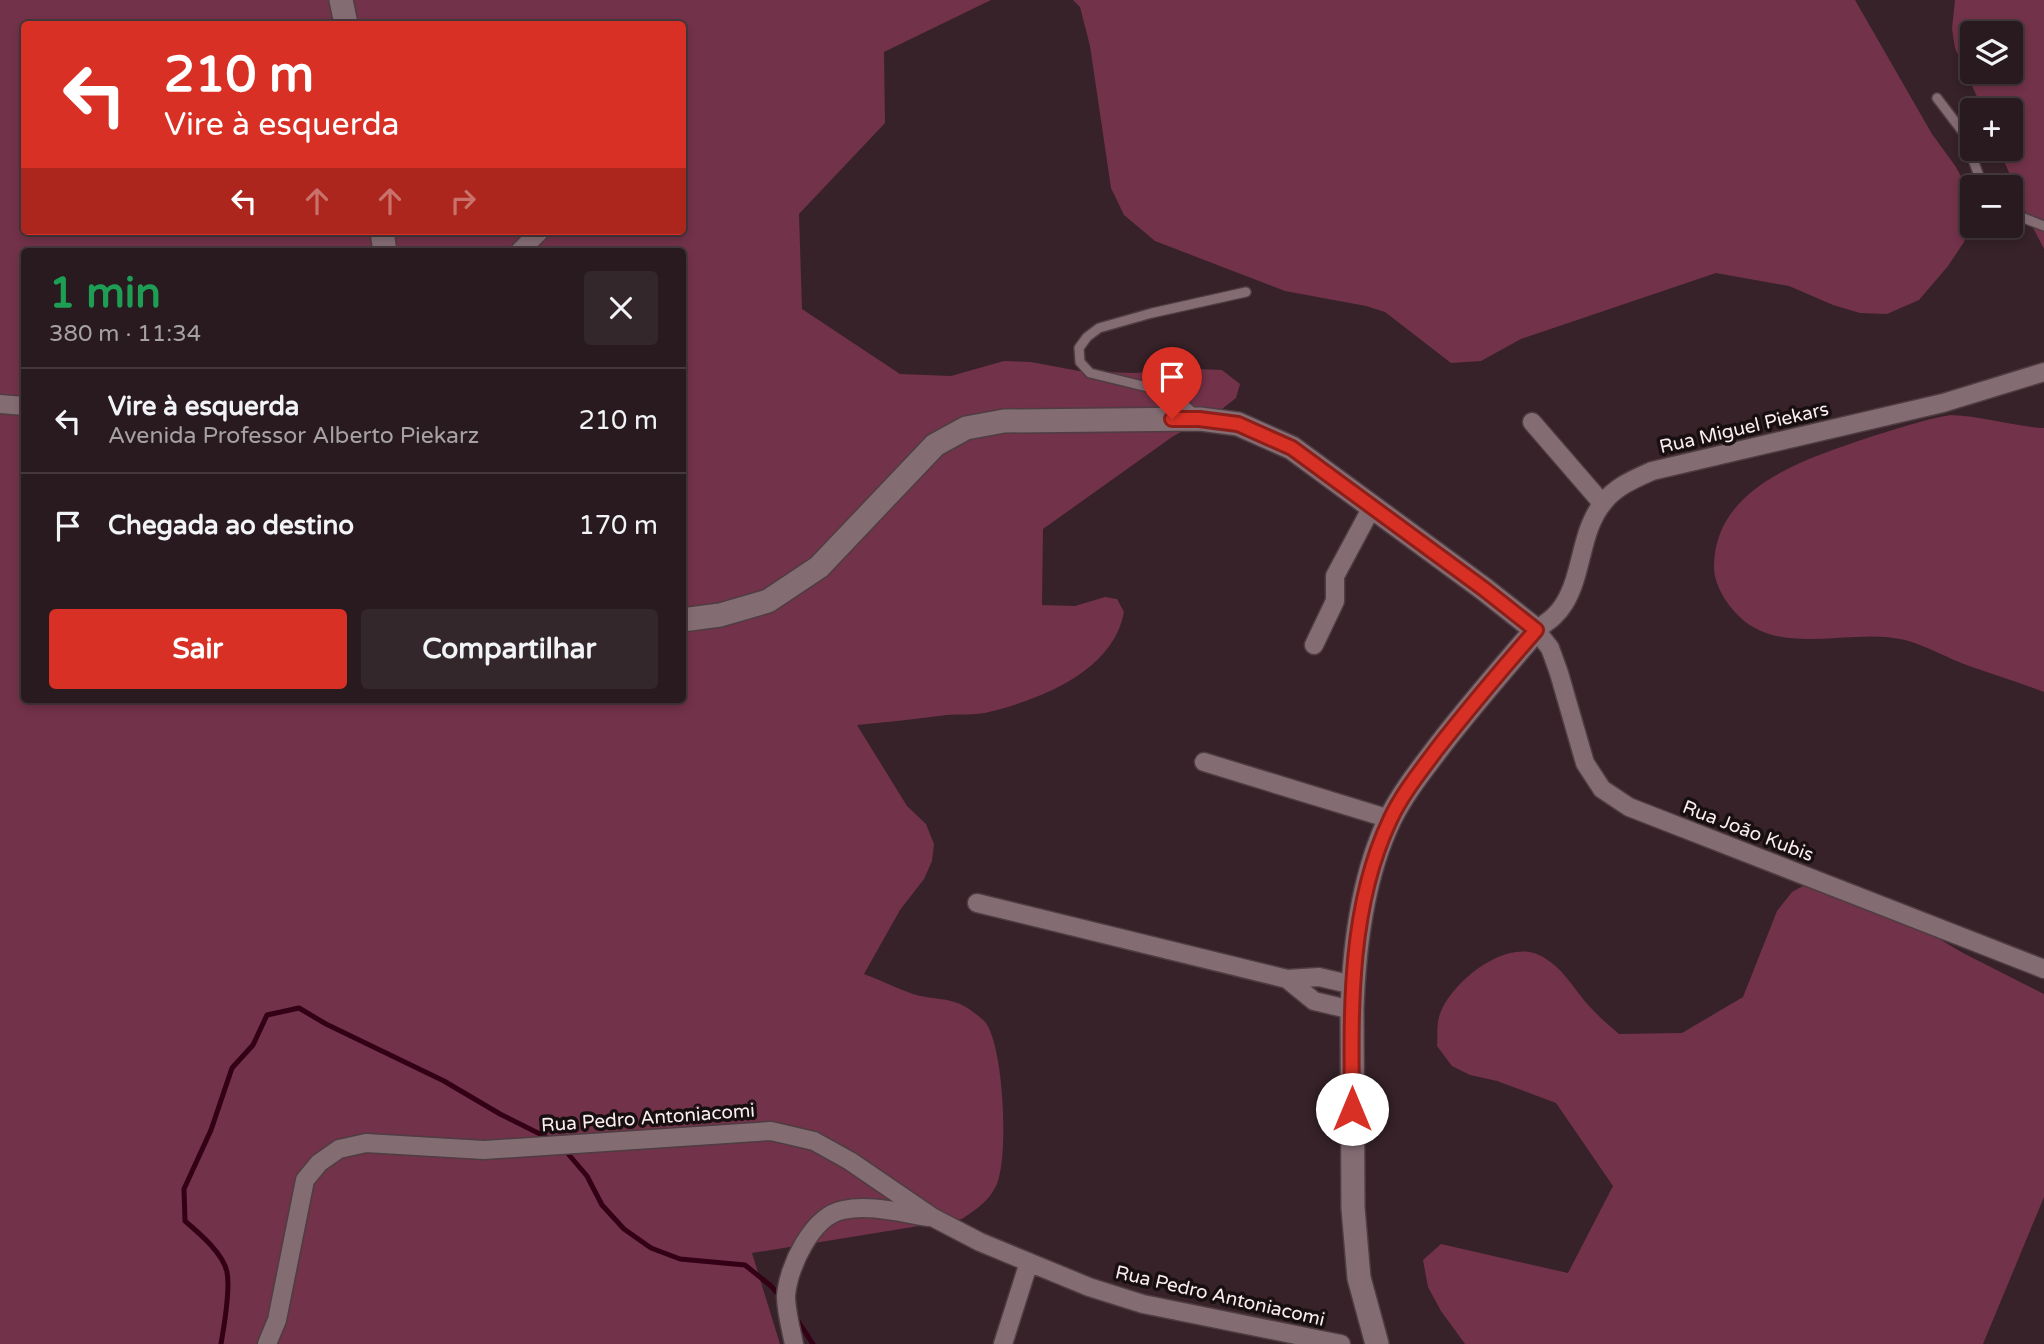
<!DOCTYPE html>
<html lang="pt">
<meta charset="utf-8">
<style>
:root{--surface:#281a1e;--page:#34272b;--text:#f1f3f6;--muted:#a5a1a4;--line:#44383c;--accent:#d93025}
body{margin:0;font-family:"Varela Round",sans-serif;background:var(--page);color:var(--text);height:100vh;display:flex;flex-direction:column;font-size:26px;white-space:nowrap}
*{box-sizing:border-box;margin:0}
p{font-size:23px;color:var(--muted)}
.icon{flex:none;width:38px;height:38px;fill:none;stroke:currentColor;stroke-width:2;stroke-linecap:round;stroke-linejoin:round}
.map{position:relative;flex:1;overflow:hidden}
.drawer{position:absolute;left:21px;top:248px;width:665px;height:455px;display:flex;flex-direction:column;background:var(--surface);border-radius:7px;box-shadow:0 4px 10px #0003,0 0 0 2px var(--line)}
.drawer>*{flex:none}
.top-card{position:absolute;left:21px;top:21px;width:665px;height:214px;border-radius:7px;box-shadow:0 4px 10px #0003,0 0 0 2px var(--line);background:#d93025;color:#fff;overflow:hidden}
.fabs{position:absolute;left:1960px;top:21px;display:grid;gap:14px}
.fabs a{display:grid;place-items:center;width:63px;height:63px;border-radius:7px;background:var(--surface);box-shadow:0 4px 10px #0003,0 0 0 2px var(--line);font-size:35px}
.pin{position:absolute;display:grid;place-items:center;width:60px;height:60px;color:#fff;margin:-72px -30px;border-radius:50% 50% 50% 0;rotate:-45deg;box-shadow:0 0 7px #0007}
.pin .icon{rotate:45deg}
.me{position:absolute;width:77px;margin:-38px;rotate:0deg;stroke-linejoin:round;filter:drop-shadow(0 0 5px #0008)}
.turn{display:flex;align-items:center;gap:24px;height:147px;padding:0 28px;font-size:32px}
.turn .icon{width:91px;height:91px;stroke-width:2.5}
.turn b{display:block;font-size:49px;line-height:60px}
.lanes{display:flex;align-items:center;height:66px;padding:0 28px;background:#0003;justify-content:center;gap:35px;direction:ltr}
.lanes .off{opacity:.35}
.round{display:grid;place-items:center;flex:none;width:74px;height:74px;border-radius:7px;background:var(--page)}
.head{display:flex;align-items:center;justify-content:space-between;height:119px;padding:0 28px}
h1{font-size:42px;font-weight:700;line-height:52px;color:#1e9e55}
.action{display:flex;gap:14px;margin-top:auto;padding:14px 28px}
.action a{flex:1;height:80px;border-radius:7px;background:var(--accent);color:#fff;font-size:28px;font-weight:700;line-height:80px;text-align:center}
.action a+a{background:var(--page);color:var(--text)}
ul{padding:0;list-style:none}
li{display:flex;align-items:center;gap:21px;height:105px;padding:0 28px;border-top:2px solid var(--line)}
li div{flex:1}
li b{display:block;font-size:26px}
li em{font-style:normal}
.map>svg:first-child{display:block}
.green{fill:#723249;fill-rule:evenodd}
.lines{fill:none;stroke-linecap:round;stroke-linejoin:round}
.stream{stroke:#330016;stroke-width:5}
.service-casing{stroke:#4e3d42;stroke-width:12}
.minor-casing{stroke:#4e3d42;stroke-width:21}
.tertiary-casing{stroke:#4e3d42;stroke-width:26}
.service{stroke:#846c73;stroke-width:9}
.minor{stroke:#846c73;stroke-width:18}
.tertiary{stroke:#846c73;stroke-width:23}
.route-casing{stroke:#8d1f18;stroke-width:18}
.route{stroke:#d93025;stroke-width:12}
.labels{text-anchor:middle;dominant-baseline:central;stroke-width:7;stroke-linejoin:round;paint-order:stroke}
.street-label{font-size:19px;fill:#fbedf1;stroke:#180f11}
</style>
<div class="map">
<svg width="2044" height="1344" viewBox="0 0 2044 1344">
<rect width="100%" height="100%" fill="#362228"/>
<!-- green -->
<path class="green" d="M0 0H991L884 52 885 123 799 214 802 309 900 374 951 376 1004 361 1031 362 1079 371 1133 373 1196 369 1222 370 1240 384 1236 398 1222 409 1172 437 1043 529 1042 605 1075 606 1105 597 1117 599 1124 612C1113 672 1039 700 985 713 973 715 960 714 947 715 917 719 887 722 857 725L907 806 926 824 934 844 932 861 924 879 900 910 864 974C880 980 896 988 913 994 932 1000 953 997 969 1009 974 1013 982 1018 986 1023 1004 1050 1008 1151 998 1181 991 1200 978 1208 962 1219L752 1253 780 1344H0ZM24 24H682V231H24ZM24 252H682V700H24Z
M1073 0H1855L1932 134 1956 167 1968 190 1972 218 1964 242 1948 266 1919 300 1887 314 1860 313 1833 305 1789 286 1716 273 1521 339 1481 361 1451 363 1385 312 1366 306 1285 291 1155 241 1124 215 1111 188 1090 46 1080 7Z
M1955 0H2044V249L2029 220 1999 149H2011V110H1983L1955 48 1952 29ZM1972 33H2011V72H1972Z
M1951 415C1982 416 2012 426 2044 428V692C2019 682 1994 675 1969 666 1947 658 1927 646 1905 640 1859 628 1795 652 1753 627 1734 616 1714 589 1714 567 1714 488 1803 460 1864 439 1893 430 1921 420 1951 415Z
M1827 883 1885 907 1963 953 2044 994V1197L1983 1344H1465L1441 1311 1428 1287 1423 1260 1441 1244 1568 1273 1613 1186 1556 1103 1497 1081 1470 1075 1452 1066 1437 1046C1438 1036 1436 1023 1440 1014 1451 983 1504 939 1539 955 1564 967 1573 989 1591 1008 1599 1017 1610 1026 1619 1034L1682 1033 1743 997 1777 911 1792 892 1803 886Z"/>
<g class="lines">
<!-- stream -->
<path class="stream" d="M564 1149 587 1176 602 1205 624 1229 651 1248 680 1259 745 1265 771 1286 782 1299
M796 1318 813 1344
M221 1344C224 1327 230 1288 227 1272 223 1253 199 1233 185 1221L184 1189 211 1130 232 1068 253 1045 267 1015 299 1008 326 1024 444 1081 500 1114 550 1139"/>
<!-- service casing -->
<g class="service-casing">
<path id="service" d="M1937 98 1963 132 1983 187
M2011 213 2044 226
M1196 415 1179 400 1164 391 1090 373 1080 362 1079 348 1087 337 1099 328 1152 313 1246 292"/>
</g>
<!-- minor casing -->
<g class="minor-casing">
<path id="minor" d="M519 252 540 231
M2044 372 1943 403 1652 471C1634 479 1615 487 1603 503 1580 531 1583 574 1564 604 1557 616 1547 622 1536 630L1550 648 1559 673 1585 763 1602 789 1629 807 2044 969
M0 404 24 406
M1532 422 1602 503
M1314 645 1335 601V576L1372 507
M1204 762 1390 819
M977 903 1287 979 1319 977 1353 985
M1287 979 1314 1001 1352 1010
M267 1344 277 1320 305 1180 319 1163 339 1149 366 1143 484 1150 771 1131 814 1141 850 1161 932 1217 980 1242 1089 1287 1143 1304 1341 1344
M794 1344C791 1329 786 1311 786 1296 788 1267 812 1216 843 1210 870 1204 901 1213 929 1217
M1003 1344 1029 1262"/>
</g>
<!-- tertiary casing -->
<g class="tertiary-casing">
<path id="tertiary" d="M341 0 346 24
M382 231 385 252
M682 620 720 615 768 601 819 567 935 445 966 428 1004 421 1200 419 1238 424 1292 448 1484 589 1536 630C1504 667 1471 705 1441 744 1423 768 1404 791 1390 819 1362 877 1354 947 1352 1010L1353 1208 1359 1278 1377 1344"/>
</g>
<!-- service -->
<use href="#service" class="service"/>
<!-- minor -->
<use href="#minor" class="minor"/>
<!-- tertiary -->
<use href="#tertiary" class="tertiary"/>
</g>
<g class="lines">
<!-- route casing -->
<g class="route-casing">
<path id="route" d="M1172 419H1199L1238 424 1292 448 1484 589 1536 630C1502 669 1469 708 1437 749 1420 772 1402 794 1390 820 1348 909 1351 1013 1352 1109"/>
</g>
<!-- route -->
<use href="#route" class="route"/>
</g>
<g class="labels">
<!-- street labels -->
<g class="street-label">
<text transform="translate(1744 428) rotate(-13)">Rua Miguel Piekars</text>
<text transform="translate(1748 831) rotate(21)">Rua João Kubis</text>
<text transform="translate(648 1118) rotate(-4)">Rua Pedro Antoniacomi</text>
<text transform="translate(1220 1296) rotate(13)">Rua Pedro Antoniacomi</text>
</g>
</g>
</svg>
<div class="fabs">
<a><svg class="icon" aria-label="layers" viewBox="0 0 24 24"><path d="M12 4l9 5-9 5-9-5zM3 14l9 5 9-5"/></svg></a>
<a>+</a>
<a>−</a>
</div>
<div class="pin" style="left:1172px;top:419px;background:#d93025"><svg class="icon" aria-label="arrive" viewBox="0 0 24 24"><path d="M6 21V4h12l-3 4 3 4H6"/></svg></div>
<svg class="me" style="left:1352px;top:1109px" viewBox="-20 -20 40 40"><circle r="19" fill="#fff"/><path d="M0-13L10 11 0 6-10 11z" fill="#d93025"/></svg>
<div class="top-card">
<div class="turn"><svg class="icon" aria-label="left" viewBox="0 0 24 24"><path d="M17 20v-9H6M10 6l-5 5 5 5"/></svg><div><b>210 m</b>Vire à esquerda</div></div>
<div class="lanes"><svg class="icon" aria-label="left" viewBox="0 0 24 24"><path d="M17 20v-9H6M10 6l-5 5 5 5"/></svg><svg class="icon off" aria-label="ahead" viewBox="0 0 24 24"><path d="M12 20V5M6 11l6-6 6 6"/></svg><svg class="icon off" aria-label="ahead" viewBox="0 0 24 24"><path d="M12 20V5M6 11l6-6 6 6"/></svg><svg class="icon off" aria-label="right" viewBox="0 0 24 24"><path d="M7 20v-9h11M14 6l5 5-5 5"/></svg></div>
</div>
<section class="drawer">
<div class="head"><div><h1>1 min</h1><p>380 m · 11:34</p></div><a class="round"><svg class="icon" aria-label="close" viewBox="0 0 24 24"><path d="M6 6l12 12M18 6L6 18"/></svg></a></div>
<ul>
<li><svg class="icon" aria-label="left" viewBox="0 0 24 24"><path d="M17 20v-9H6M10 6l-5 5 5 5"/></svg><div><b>Vire à esquerda</b><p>Avenida Professor Alberto Piekarz</p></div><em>210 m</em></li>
<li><svg class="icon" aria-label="arrive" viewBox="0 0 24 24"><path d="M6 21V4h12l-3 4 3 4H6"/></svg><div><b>Chegada ao destino</b></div><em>170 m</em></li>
</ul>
<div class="action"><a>Sair</a><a>Compartilhar</a></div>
</section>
</div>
